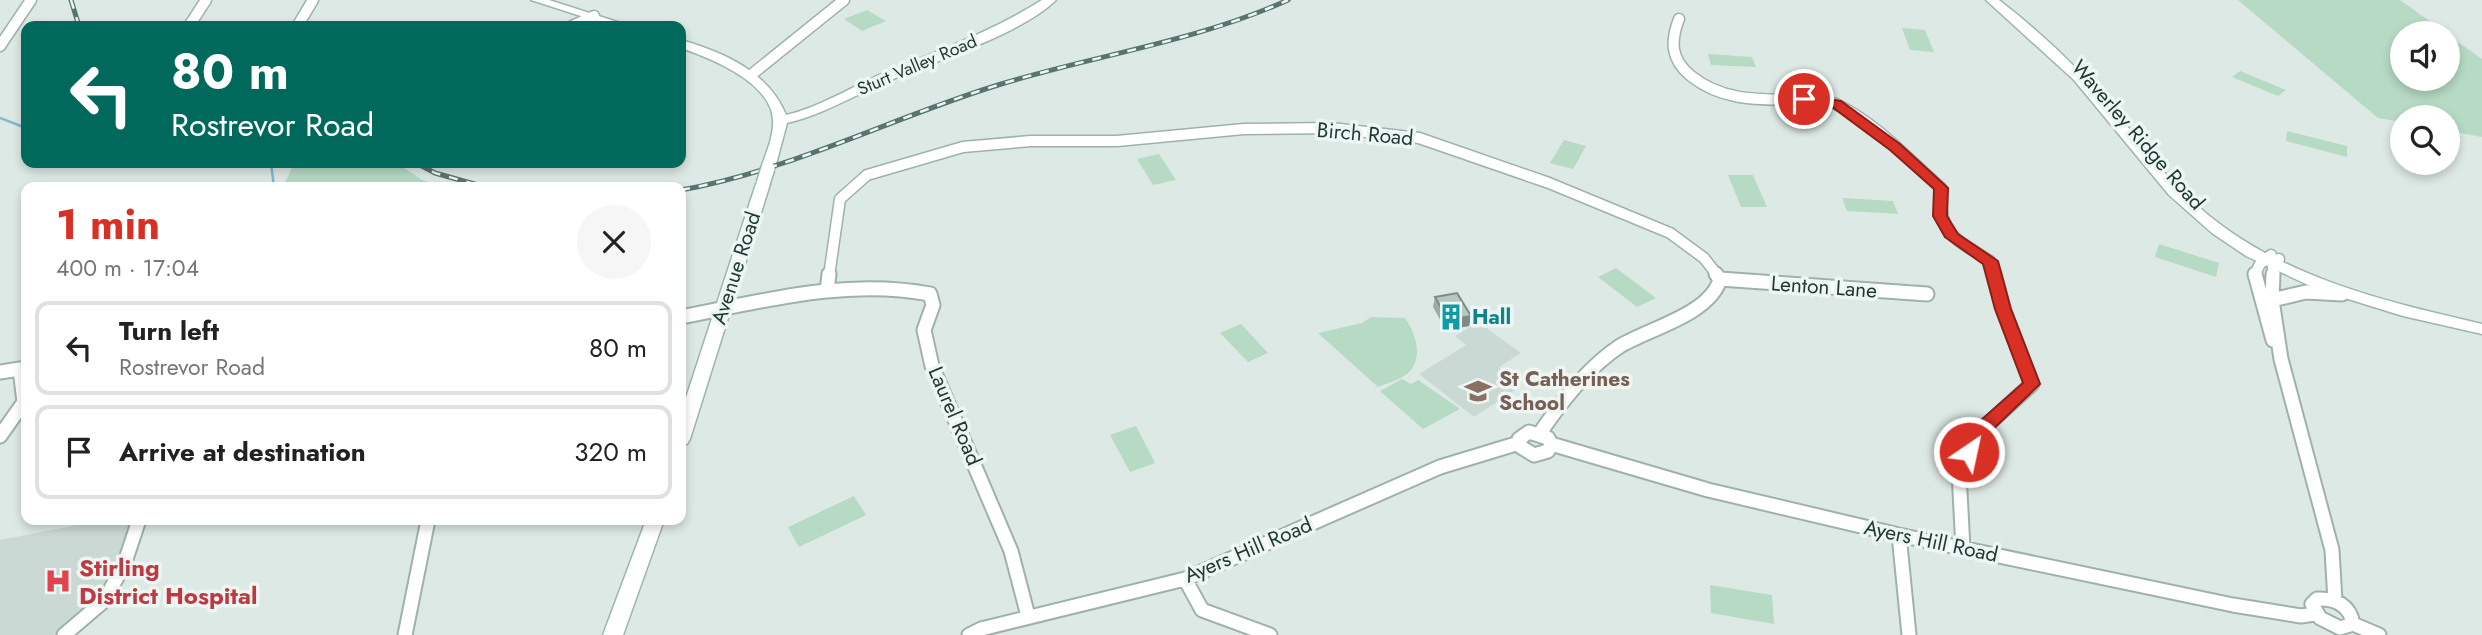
<!DOCTYPE html>
<meta charset="utf-8">
<style>
:root{--surface:#fff;--page:#f6f6f6;--text:#222;--muted:#767676;--line:#e0e0e0;--accent:#d93025}
body{margin:0;font-family:Jost,sans-serif;background:var(--page);color:var(--text);height:100vh;display:flex;flex-direction:column;font-size:26px;white-space:nowrap}
*{box-sizing:border-box;margin:0}
p{font-size:23px;color:var(--muted)}
.icon{flex:none;width:38px;height:38px;fill:none;stroke:currentColor;stroke-width:2;stroke-linecap:round;stroke-linejoin:round}
.map{position:relative;flex:1;overflow:hidden}
.side{position:absolute;left:21px;top:182px;width:665px;height:343px;display:flex;flex-direction:column;background:var(--surface);border-radius:14px;box-shadow:0 4px 10px #0003}
.side>*{flex:none}
.banner{position:absolute;left:21px;top:21px;width:665px;height:147px;border-radius:14px;box-shadow:0 4px 10px #0003;background:#00695c;color:#fff;overflow:hidden}
.fabs{position:absolute;left:2390px;top:21px;display:grid;gap:14px}
.fabs a{display:grid;place-items:center;width:70px;height:70px;border-radius:50%;background:var(--surface);box-shadow:0 4px 10px #0003;font-size:35px}
.pin{position:absolute;display:grid;place-items:center;width:60px;height:60px;color:#fff;margin:-30px;border:4px solid #fff;border-radius:50%;box-shadow:0 2px 7px #0007}
.me{position:absolute;width:77px;margin:-38px;rotate:34deg;stroke-linejoin:round;filter:drop-shadow(0 0 5px #0008)}
.turn{display:flex;align-items:center;gap:24px;height:147px;padding:0 35px;font-size:32px}
.turn .icon{width:91px;height:91px;stroke-width:2.5}
.turn b{display:block;font-size:49px;line-height:60px}
.round{display:grid;place-items:center;flex:none;width:74px;height:74px;border-radius:37px;background:var(--page)}
.overview{display:flex;align-items:center;justify-content:space-between;height:119px;padding:0 35px}
h1{font-size:42px;font-weight:700;line-height:52px;color:var(--accent)}
ul{padding:0;list-style:none}
li{display:flex;align-items:center;gap:21px;height:94px;margin:0 14px 10px;padding:0 21px;border:4px solid var(--line);border-radius:14px}
li div{flex:1}
li b{display:block;font-size:26px}
li em{font-style:normal}
.map>svg:first-child{display:block}
.built{fill:#cbd9d4}
.green{fill:#b6dac4}
.lines{fill:none;stroke-linecap:round;stroke-linejoin:round}
.stream{stroke:#85b9ce;stroke-width:2.5}
.street-far1-casing{stroke:#a0b0ac;stroke-width:13}
.street-casing{stroke:#a0b0ac;stroke-width:17}
.secondary-casing{stroke:#9db4af;stroke-width:3}
.street-far1{stroke:#fff;stroke-width:10}
.street{stroke:#fff;stroke-width:13}
.secondary{fill:#fff;fill-rule:evenodd}
.rail-casing{stroke:#597470;stroke-width:5}
.rail{stroke:#edf6f3;stroke-width:2.5;stroke-dasharray:9;stroke-linecap:butt}
.secondary-bridge-casing{stroke:#9db4af;stroke-width:16;stroke-linecap:butt}
.secondary-bridge{stroke:#fff;stroke-width:13}
.wall{fill:#9daaa6}
.shaded-wall{fill:#7f8b87}
.building{fill:#b6c6c1;stroke:#7f8b87;stroke-width:2}
.route{fill:#d93025;stroke:#8d1f18;stroke-width:2}
.labels{text-anchor:middle;dominant-baseline:central;stroke-width:7;stroke-linejoin:round;paint-order:stroke}
.far-street-label{font-size:18px;fill:#1f3834;stroke:#edf6f3}
.street-label{font-size:21px;fill:#1f3834;stroke:#edf6f3}
.culture-label{font-size:21px;font-weight:bold;fill:#0d838f;stroke:#edf6f3;text-anchor:start}
.education-label{font-size:21px;font-weight:bold;fill:#785e54;stroke:#edf6f3;text-anchor:start}
.near-health-label{font-size:24px;font-weight:bold;fill:#be3a42;stroke:#edf6f3;text-anchor:start}
</style>
<div class="map">
<svg width="2482" height="635" viewBox="0 0 2482 635">
<rect width="100%" height="100%" fill="#dde9e5"/>
<!-- built -->
<path class="built" d="M1478 322 1521 353 1499 367 1511 376 1503 381 1515 390 1474 417 1419 374 1466 345 1455 336Z
M104 520H139L105 600 65 635H0V540Z"/>
<!-- green -->
<path class="green" d="M2238 0H2400L2446 33H2403V79H2448V35L2482 59V137L2448 131V117H2403V122L2378 118Z
M867 10 886 21 862 31 844 19Z
M1902 28 1925 30 1934 52 1910 50Z
M1708 54 1752 57 1756 67 1711 65Z
M2240 71 2286 90 2278 96 2232 77Z
M2287 131 2347 146V157L2286 141Z
M1564 140 1586 146 1573 169 1550 163Z
M1159 154 1176 180 1153 185 1137 159Z
M294 163H397L422 180 445 187H283Z
M1728 175H1753L1767 207H1741Z
M1842 198 1893 201 1898 214 1847 211Z
M2159 244 2219 263 2216 277 2155 257Z
M1616 268 1656 298 1637 307 1598 277Z
M1371 317 1405 318C1415 332 1424 357 1409 372 1403 379 1387 383 1378 387L1318 333 1362 323Z
M1241 324 1268 353 1248 362 1220 333Z
M1402 379 1411 384 1418 380 1460 409 1423 429 1380 391Z
M1136 426 1155 463 1130 472 1110 435Z
M854 496 866 515 799 547 788 527Z
M1710 585 1772 595 1774 624 1711 613Z"/>
<g class="lines">
<!-- stream -->
<path class="stream" d="M0 118 26 128
M271 163 274 187"/>
<!-- street-far1 casing -->
<g class="street-far1-casing">
<path id="street-far1" d="M1679 19C1670 42 1671 60 1691 76 1725 103 1763 99 1804 100 1815 100 1826 100 1836 104 1876 123 1908 159 1941 188 1939 236 1953 237 1990 261L1994 276
M298 25 313 0
M189 26 206 0
M572 26 594 16
M0 46 31 0
M751 75 844 0
M829 276 840 199 867 175 963 147 1031 141H1117L1244 129 1331 128 1419 138 1549 183 1670 233 1704 258 1718 276
M2254 276 2260 264 2271 255
M2273 276V264L2279 259"/>
</g>
<!-- street casing -->
<g class="street-casing">
<path id="street" d="M2255 274 2273 340
M1720 279 1927 294
M827 291 829 274
M2272 300 2273 274
M681 317C763 301 846 278 930 294L933 305 924 330 932 366 1011 551 1028 616
M0 372 26 368
M1529 432 1548 438 1551 444 1548 451 1534 455 1521 447 1519 439Z
M1540 433C1561 402 1588 367 1620 346 1648 329 1711 314 1720 279L1716 274
M0 436 24 402 20 369
M1551 444 1708 490 1899 535 2233 605 2301 616 2315 614
M1899 535 1909 635
M1963 549 1959 472 1978 433 2032 384 2003 309 1994 274
M1185 579 1202 610 1270 635
M2317 599C2335 598 2350 605 2353 624L2340 628 2320 618 2312 604Z
M2335 601 2332 550 2281 359 2272 300 2306 292 2342 294
M2353 624 2379 635
M64 635 105 600 125 562 139 520
M405 635 428 520
M969 635 981 629 1185 579 1440 467 1519 443"/>
</g>
<!-- secondary casing -->
<g class="secondary-casing">
<path id="secondary" d="M531 0H549L630 26H612Z
M1042 0H1056C1022 34 932 62 886 82 853 96 822 115 787 123L775 168 768 172 761 168C766 153 774 136 773 120 771 82 710 58 681 48V40C723 52 769 72 786 115 817 108 846 90 875 77 932 53 990 33 1042 0Z
M1986 0H1999C2043 34 2083 72 2118 115 2142 143 2163 175 2191 200 2271 275 2378 300 2482 324V334L2403 316 2319 290 2246 256 2212 233 2169 195 2074 80Z
M763 180 770 184 690 439 687 444 681 445V413L756 184Z
M646 520H664L623 635H603Z"/>
</g>
<!-- street-far1 -->
<use href="#street-far1" class="street-far1"/>
<!-- street -->
<use href="#street" class="street"/>
<!-- secondary -->
<use href="#secondary" class="secondary"/>
<!-- rail casing -->
<g class="rail-casing">
<path id="rail" d="M71 0 79 26
M416 163 435 173 485 187
M681 190C792 170 891 118 998 85 1095 55 1195 42 1288 0"/>
</g>
<!-- rail -->
<use href="#rail" class="rail"/>
<!-- secondary-bridge casing -->
<g class="secondary-bridge-casing">
<path id="secondary-bridge" d="M763 184 768 168"/>
</g>
<!-- secondary-bridge -->
<use href="#secondary-bridge" class="secondary-bridge"/>
</g>
<!-- wall -->
<path class="wall" d="M1435 297 1471 316 1469 326 1446 330 1433 307Z"/>
<!-- shaded-wall -->
<path class="shaded-wall" d="M1471 316 1469 326 1446 330 1448 320Z"/>
<!-- building -->
<path class="building" d="M1457 293 1471 316 1448 320 1435 297Z"/>
<!-- route -->
<path class="route" d="M1804 95 1841 101 1900 144 1948 188 1947 216 1958 234 1998 261 2011 309 2040 384 1985 437 1975 457 1969 459 1960 452 1972 428 2023 383 1995 309 1983 264 1945 237 1933 216 1934 189 1890 150 1832 107 1799 102V97Z"/>
<!-- icons -->
<defs>
<g id="building-bare" transform="scale(2.1)"><path d="M-4-6H4V6H1V3H-1V6H-4ZM-2.5-4.3h1.7v1.8h-1.7ZM.8-4.3h1.7v1.8H.8ZM-2.5-1h1.7V.8h-1.7ZM.8-1h1.7V.8H.8Z" fill="#0f9aa8" stroke="#edf6f3" stroke-width="2.5" paint-order="stroke"/></g>
<g id="school-bare" transform="scale(2.1)"><path d="M0-5L7-2L0 1L-7-2ZM-4 1L0 2.5L4 1V4Q0 6-4 4Z" fill="#8d6e63" stroke="#edf6f3" stroke-width="2.5" paint-order="stroke"/></g>
<g id="hospital-bare" transform="scale(2.1)"><path d="M-5-5h3v3.5h4V-5h3V5h-3V1.5h-4V5h-3Z" fill="#e0444e" stroke="#edf6f3" stroke-width="2.5" paint-order="stroke"/></g>
</defs>
<g fill-rule="evenodd">
<use href="#building-bare" x="1451" y="317"/>
<use href="#school-bare" x="1478" y="391"/>
<use href="#hospital-bare" x="58" y="581"/>
</g>
<g class="labels">
<!-- far-street labels -->
<g class="far-street-label">
<text transform="translate(917 65) rotate(-23)">Sturt Valley Road</text>
</g>
<!-- street labels -->
<g class="street-label">
<text transform="translate(1365 134) rotate(5)">Birch Road</text>
<text transform="translate(2138 135) rotate(49)">Waverley Ridge Road</text>
<text transform="translate(736 268) rotate(-72)">Avenue Road</text>
<text transform="translate(1824 287) rotate(4)">Lenton Lane</text>
<text transform="translate(955 416) rotate(67)">Laurel Road</text>
<text transform="translate(1931 541) rotate(12)">Ayers Hill Road</text>
<text transform="translate(1248 550) rotate(-23)">Ayers Hill Road</text>
</g>
<!-- culture labels -->
<g class="culture-label">
<text x="1472" y="317">Hall</text>
</g>
<!-- education labels -->
<g class="education-label">
<text x="1499" y="379">St Catherines<tspan x="1499" dy="24">School</tspan></text>
</g>
<!-- near-health labels -->
<g class="near-health-label">
<text x="79" y="567">Stirling<tspan x="79" dy="28">District Hospital</tspan></text>
</g>
</g>
</svg>
<div class="fabs">
<a><svg class="icon" aria-label="sound" viewBox="0 0 24 24"><path d="M4 9h4l5-4v14l-5-4H4zM17 9q2 3 0 6"/></svg></a>
<a><svg class="icon" aria-label="search" viewBox="0 0 24 24"><circle cx="10" cy="10" r="6"/><path d="M15 15l6 6"/></svg></a>
</div>
<div class="pin" style="left:1804px;top:99px;background:#d93025"><svg class="icon" aria-label="arrive" viewBox="0 0 24 24"><path d="M6 21V4h12l-3 4 3 4H6"/></svg></div>
<svg class="me" style="left:1969px;top:452px" viewBox="-20 -20 40 40"><circle r="17" fill="#d93025" stroke="#fff" stroke-width="3"/><path d="M0-11L8 9 0 5-8 9z" fill="#fff"/></svg>
<div class="banner">
<div class="turn"><svg class="icon" aria-label="left" viewBox="0 0 24 24"><path d="M17 20v-9H6M10 6l-5 5 5 5"/></svg><div><b>80 m</b>Rostrevor Road</div></div>
</div>
<section class="side">
<div class="overview"><div><h1>1 min</h1><p>400 m · 17:04</p></div><a class="round"><svg class="icon" aria-label="close" viewBox="0 0 24 24"><path d="M6 6l12 12M18 6L6 18"/></svg></a></div>
<ul>
<li><svg class="icon" aria-label="left" viewBox="0 0 24 24"><path d="M17 20v-9H6M10 6l-5 5 5 5"/></svg><div><b>Turn left</b><p>Rostrevor Road</p></div><em>80 m</em></li>
<li><svg class="icon" aria-label="arrive" viewBox="0 0 24 24"><path d="M6 21V4h12l-3 4 3 4H6"/></svg><div><b>Arrive at destination</b></div><em>320 m</em></li>
</ul>
</section>
</div>
